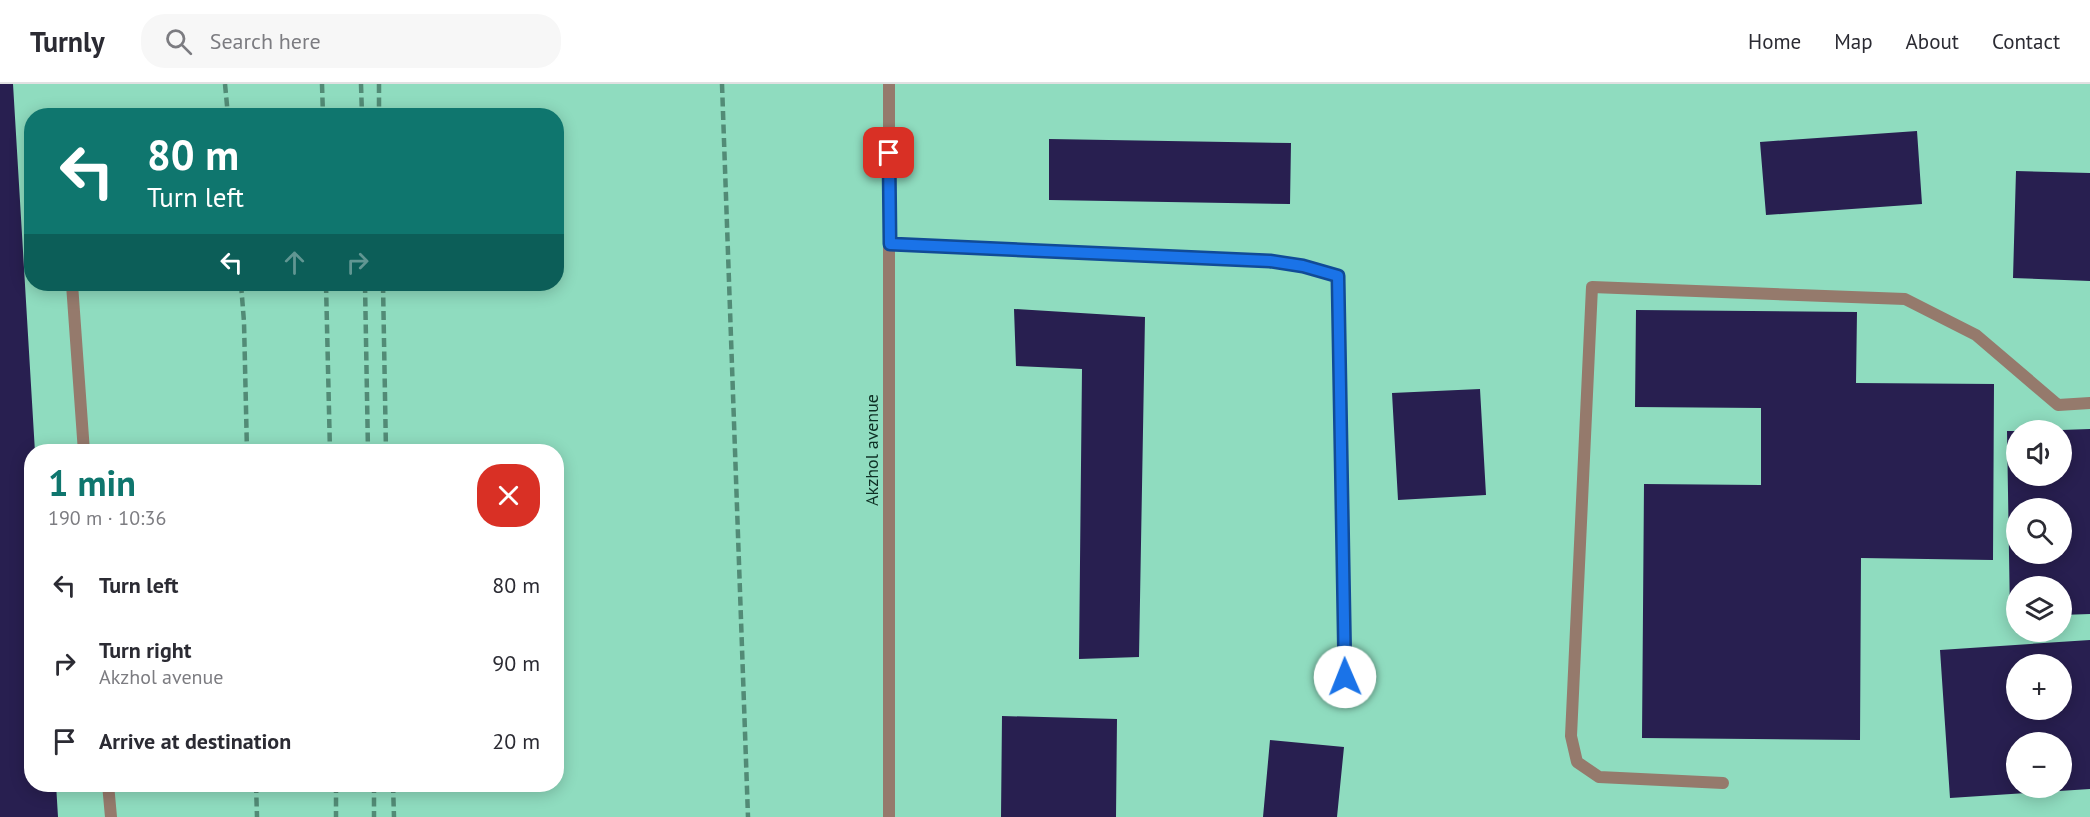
<!DOCTYPE html>
<meta charset="utf-8">
<style>
:root{--surface:#fff;--page:#f7f7f7;--text:#2b2b33;--muted:#7c7c81;--line:#e1e1e2;--accent:#0f766e}
body{margin:0;font-family:"PT Sans",sans-serif;background:var(--page);color:var(--text);height:100vh;display:flex;flex-direction:column;font-size:22px;white-space:nowrap}
*{box-sizing:border-box;margin:0}
p{font-size:20px;color:var(--muted)}
.icon{flex:none;width:33px;height:33px;fill:none;stroke:currentColor;stroke-width:2;stroke-linecap:round;stroke-linejoin:round}
.map{position:relative;flex:1;overflow:hidden}
.drawer{position:absolute;left:24px;top:360px;width:540px;height:348px;display:flex;flex-direction:column;background:var(--surface);border-radius:24px;box-shadow:0 3px 15px #0003}
.drawer>*{flex:none}
.hud{position:absolute;left:24px;top:24px;width:540px;height:183px;border-radius:24px;box-shadow:0 3px 15px #0003;background:#0f766e;color:#fff;overflow:hidden}
.buttons{position:absolute;left:2006px;top:336px;display:grid;gap:12px}
.buttons a{display:grid;place-items:center;width:66px;height:66px;border-radius:50%;background:var(--surface);box-shadow:0 3px 15px #0003;font-size:30px}
.pin{position:absolute;display:grid;place-items:center;width:51px;height:51px;color:#fff;margin:-26px;border-radius:12px;box-shadow:0 3px 9px #0006}
.me{position:absolute;width:66px;margin:-33px;rotate:359deg;stroke-linejoin:round;filter:drop-shadow(0 0 4px #0008)}
.turn{display:flex;align-items:center;gap:21px;height:126px;padding:0 24px;font-size:27px}
.turn .icon{width:78px;height:78px;stroke-width:2.5}
.turn b{display:block;font-size:42px;line-height:51px}
.lanes{display:flex;align-items:center;height:57px;padding:0 24px;background:#0003;justify-content:center;gap:30px;direction:ltr}
.lanes .off{opacity:.35}
.round{display:grid;place-items:center;flex:none;width:63px;height:63px;border-radius:24px;background:var(--page)}
.summary{display:flex;align-items:center;justify-content:space-between;height:102px;padding:0 24px}
h1{font-size:36px;font-weight:700;line-height:45px;color:var(--accent)}
ul{padding:0;list-style:none}
li{display:flex;align-items:center;gap:18px;height:78px;padding:0 24px}
li div{flex:1}
li b{display:block;font-size:22px}
li em{font-style:normal}
header{display:flex;align-items:center;gap:36px;box-sizing:border-box;height:84px;padding:0 30px;background:var(--surface);border-bottom:2px solid var(--line)}
header strong{font-size:28px}
nav{display:flex;gap:33px;margin-inline-start:auto;font-size:21px}
.search{width:420px;height:54px;background:var(--page);display:flex;align-items:center;gap:15px;box-sizing:border-box;padding:0 21px;border-radius:24px;color:var(--muted);font-size:22px}
.map>svg:first-child{display:block}
.building{fill:#281f50;fill-rule:evenodd}
.lines{fill:none;stroke-linecap:round;stroke-linejoin:round}
.lane{stroke:#957a6c;stroke-width:12}
.street{stroke:#957a6c;stroke-width:12}
.rail{stroke:#528b76;stroke-width:4.5;stroke-dasharray:9 4.5;stroke-linecap:butt}
.route-casing{stroke:#114b97;stroke-width:15}
.route{stroke:#1a73e8;stroke-width:10}
.labels{text-anchor:middle;dominant-baseline:central;stroke-width:6;stroke-linejoin:round;paint-order:stroke}
.street-label{font-size:18px;fill:#0e2f24;stroke:#8fdcbf}
</style>
<header>
<strong>Turnly</strong>
<div class="search"><svg class="icon" aria-label="search" viewBox="0 0 24 24"><circle cx="10" cy="10" r="6"/><path d="M15 15l6 6"/></svg>Search here</div>
<nav><a>Home</a><a>Map</a><a>About</a><a>Contact</a></nav>
</header>
<div class="map">
<svg width="2090" height="733" viewBox="0 0 2090 733">
<rect width="100%" height="100%" fill="#8fdcbf"/>
<!-- building -->
<path class="building" d="M0 0H13L35 368H32V700H56L58 733H0Z
M1917 47 1922 120 1766 131 1760 58Z
M1049 55 1291 59 1290 120 1049 116Z
M2016 87 2090 89V197L2013 194Z
M1014 225 1145 233 1139 573 1079 575 1082 285 1016 282Z
M1636 226 1857 228 1856 299 1994 300 1993 476 1861 474 1860 656 1642 654 1644 400 1761 401V324L1635 323Z
M1480 305 1486 411 1398 416 1392 309Z
M2090 345V530L2061 531V502H2016V531H2010L2007 347H2016V392H2061V346ZM2016 424H2061V470H2016Z
M2090 556V705L1950 714 1940 566ZM2016 580H2061V626H2016ZM2016 658H2061V704H2016Z
M1002 632 1117 635 1116 733H1001Z
M1270 656 1344 663 1337 733H1263Z"/>
<g class="lines">
<!-- lane -->
<path class="lane" d="M890 160 1270 177 1303 182 1338 192 1345 593
M72 200 84 368
M1723 699 1599 693 1577 678 1571 652 1592 203 1905 215 1976 251 2058 321 2090 319
M108 700 111 733"/>
<!-- street -->
<path class="street" d="M889 0V733"/>
<!-- rail -->
<path class="rail" d="M225 0 228 32
M322 0 323 32
M361 0 362 32
M379 0V32
M722 0 748 733
M241 200 244 238 247 368
M326 200 330 368
M365 200 368 368
M383 200 386 368
M256 700 257 733
M336 700V733
M374 700V733
M393 700 394 733"/>
</g>
<g class="lines">
<!-- route casing -->
<g class="route-casing">
<path id="route" d="M889 69 890 160 1270 177 1303 182 1338 192 1345 593"/>
</g>
<!-- route -->
<use href="#route" class="route"/>
</g>
<g class="labels">
<!-- street labels -->
<g class="street-label">
<text transform="translate(871 366) rotate(-90)">Akzhol avenue</text>
</g>
</g>
</svg>
<div class="buttons">
<a><svg class="icon" aria-label="sound" viewBox="0 0 24 24"><path d="M4 9h4l5-4v14l-5-4H4zM17 9q2 3 0 6"/></svg></a>
<a><svg class="icon" aria-label="search" viewBox="0 0 24 24"><circle cx="10" cy="10" r="6"/><path d="M15 15l6 6"/></svg></a>
<a><svg class="icon" aria-label="layers" viewBox="0 0 24 24"><path d="M12 4l9 5-9 5-9-5zM3 14l9 5 9-5"/></svg></a>
<a>+</a>
<a>−</a>
</div>
<div class="pin" style="left:889px;top:69px;background:#d93025"><svg class="icon" aria-label="arrive" viewBox="0 0 24 24"><path d="M6 21V4h12l-3 4 3 4H6"/></svg></div>
<svg class="me" style="left:1345px;top:593px" viewBox="-20 -20 40 40"><circle r="19" fill="#fff"/><path d="M0-13L10 11 0 6-10 11z" fill="#1a73e8"/></svg>
<div class="hud">
<div class="turn"><svg class="icon" aria-label="left" viewBox="0 0 24 24"><path d="M17 20v-9H6M10 6l-5 5 5 5"/></svg><div><b>80 m</b>Turn left</div></div>
<div class="lanes"><svg class="icon" aria-label="left" viewBox="0 0 24 24"><path d="M17 20v-9H6M10 6l-5 5 5 5"/></svg><svg class="icon off" aria-label="ahead" viewBox="0 0 24 24"><path d="M12 20V5M6 11l6-6 6 6"/></svg><svg class="icon off" aria-label="right" viewBox="0 0 24 24"><path d="M7 20v-9h11M14 6l5 5-5 5"/></svg></div>
</div>
<section class="drawer">
<div class="summary"><div><h1>1 min</h1><p>190 m · 10:36</p></div><a class="round" style="background:#d93025;color:#fff"><svg class="icon" aria-label="close" viewBox="0 0 24 24"><path d="M6 6l12 12M18 6L6 18"/></svg></a></div>
<ul>
<li><svg class="icon" aria-label="left" viewBox="0 0 24 24"><path d="M17 20v-9H6M10 6l-5 5 5 5"/></svg><div><b>Turn left</b></div><em>80 m</em></li>
<li><svg class="icon" aria-label="right" viewBox="0 0 24 24"><path d="M7 20v-9h11M14 6l5 5-5 5"/></svg><div><b>Turn right</b><p>Akzhol avenue</p></div><em>90 m</em></li>
<li><svg class="icon" aria-label="arrive" viewBox="0 0 24 24"><path d="M6 21V4h12l-3 4 3 4H6"/></svg><div><b>Arrive at destination</b></div><em>20 m</em></li>
</ul>
</section>
</div>
